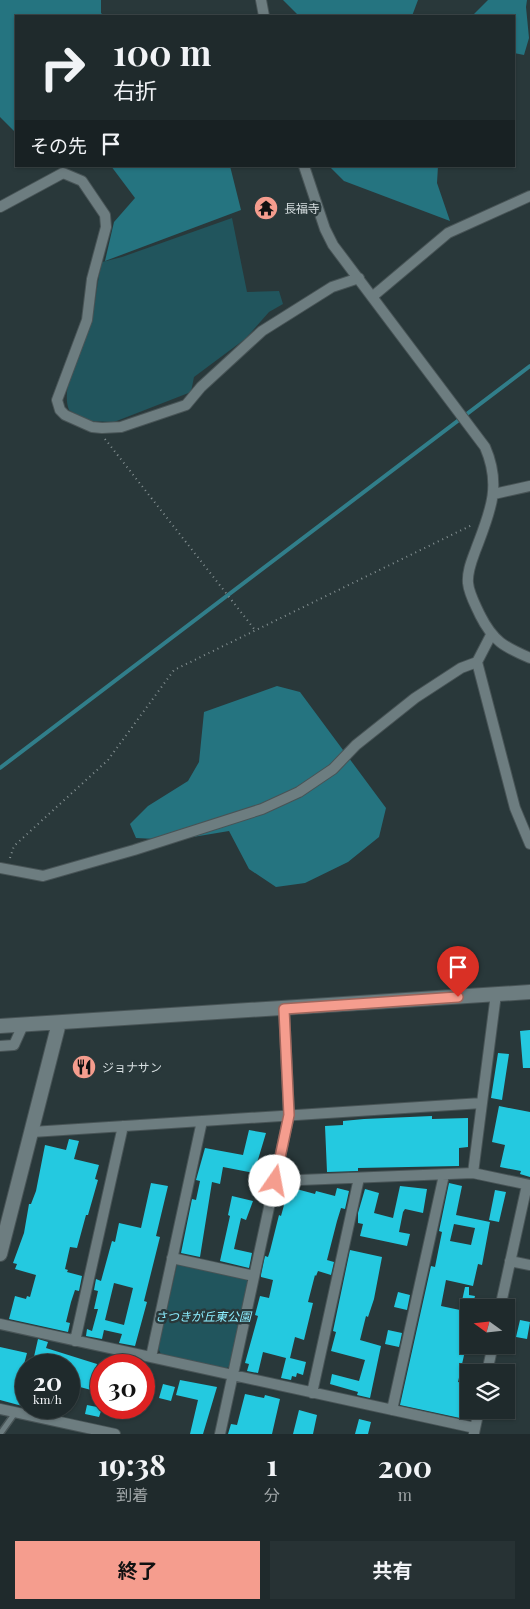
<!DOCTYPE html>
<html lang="ja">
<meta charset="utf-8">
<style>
:root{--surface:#1f2a2c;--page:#273234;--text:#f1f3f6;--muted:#a1a7a9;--line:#3c4648;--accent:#f59d8e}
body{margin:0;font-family:"Playfair Display","Noto Sans JP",serif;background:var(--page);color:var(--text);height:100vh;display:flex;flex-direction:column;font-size:19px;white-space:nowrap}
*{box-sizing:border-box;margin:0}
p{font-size:16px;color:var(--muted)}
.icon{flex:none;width:28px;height:28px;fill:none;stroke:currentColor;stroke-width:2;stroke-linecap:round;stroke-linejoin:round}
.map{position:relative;height:1434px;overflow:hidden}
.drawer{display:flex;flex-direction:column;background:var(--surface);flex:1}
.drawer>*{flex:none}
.banner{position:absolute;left:15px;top:15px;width:500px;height:152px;border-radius:0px;box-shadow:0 1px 4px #0004,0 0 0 1px var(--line);background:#1f2a2c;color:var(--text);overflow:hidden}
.needle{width:32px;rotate:285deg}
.controls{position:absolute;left:460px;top:1299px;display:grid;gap:10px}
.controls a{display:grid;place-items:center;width:55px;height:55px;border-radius:0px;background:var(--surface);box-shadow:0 1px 4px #0004,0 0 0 1px var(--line);font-size:25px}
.speed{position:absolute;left:15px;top:1354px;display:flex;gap:10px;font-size:25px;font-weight:700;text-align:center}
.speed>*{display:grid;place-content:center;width:65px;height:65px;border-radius:50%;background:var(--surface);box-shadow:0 1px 4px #0004,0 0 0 1px var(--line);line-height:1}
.speed small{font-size:12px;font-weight:400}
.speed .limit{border:8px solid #d22;background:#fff;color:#111}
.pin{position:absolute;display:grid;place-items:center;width:42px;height:42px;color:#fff;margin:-51px -21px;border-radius:50% 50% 50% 0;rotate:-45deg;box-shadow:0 0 5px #0007}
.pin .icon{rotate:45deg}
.me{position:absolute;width:55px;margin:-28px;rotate:12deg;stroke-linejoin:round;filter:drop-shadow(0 0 4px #0008)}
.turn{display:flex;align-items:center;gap:18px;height:105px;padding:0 15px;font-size:22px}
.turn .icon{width:65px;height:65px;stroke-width:2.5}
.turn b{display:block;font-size:35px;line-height:42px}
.then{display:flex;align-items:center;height:48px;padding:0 15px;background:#0003;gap:10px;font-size:19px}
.eta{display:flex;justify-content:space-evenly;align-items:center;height:85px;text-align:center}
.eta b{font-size:30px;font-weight:700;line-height:35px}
.primary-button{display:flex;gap:10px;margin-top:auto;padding:10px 15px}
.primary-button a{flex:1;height:58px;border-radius:0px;background:var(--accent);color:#111;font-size:20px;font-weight:700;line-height:58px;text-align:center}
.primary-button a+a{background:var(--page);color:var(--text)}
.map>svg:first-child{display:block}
.green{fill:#21555d}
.forest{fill:#257480}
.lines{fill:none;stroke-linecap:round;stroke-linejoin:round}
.stream{stroke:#317e8a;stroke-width:4}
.building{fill:#24c9e0;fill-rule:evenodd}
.lane-casing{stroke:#485456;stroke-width:8}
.street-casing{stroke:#485456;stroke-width:12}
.secondary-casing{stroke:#485456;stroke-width:16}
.path{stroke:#859193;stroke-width:2;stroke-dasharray:1 4;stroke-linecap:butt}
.lane{stroke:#6d7d80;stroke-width:5}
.street{stroke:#6d7d80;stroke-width:10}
.secondary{stroke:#6d7d80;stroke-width:14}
.route-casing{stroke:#9f665c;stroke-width:12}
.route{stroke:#f59d8e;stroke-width:9}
.labels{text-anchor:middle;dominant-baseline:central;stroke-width:5;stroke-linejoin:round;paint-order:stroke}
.poi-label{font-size:12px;fill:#d6dee0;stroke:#29383a;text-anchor:start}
.park-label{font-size:12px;font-style:italic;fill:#8cedfe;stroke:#29383a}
</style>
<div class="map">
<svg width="530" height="1434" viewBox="0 0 530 1434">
<rect width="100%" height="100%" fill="#29383a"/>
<!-- green -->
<path class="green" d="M232 218 247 292 279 291 283 304 269 312 245 339 194 377 191 392 114 422 88 421 69 410C59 385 86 344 92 319 96 300 97 281 102 262L122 257Z
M181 1263 245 1277 249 1283 230 1366 225 1369 161 1354 158 1348 177 1265Z"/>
<!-- forest -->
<path class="forest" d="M0 0H101V13L104 16H16V133L0 117Z
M283 0H418L412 16H299Z
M488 0H527L526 7 529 38 524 55 514 53V16H472Z
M111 166H230L241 210 105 261 114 222 135 198Z
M329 166H438L437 183 450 221 344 181Z
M277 686 300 692 386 808 379 837 348 862 305 883 276 887 249 869 229 831 175 840 136 838 130 824 148 806 188 781 199 762 204 712Z"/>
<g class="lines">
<!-- stream -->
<path class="stream" d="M0 768 530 366"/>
</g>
<!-- building -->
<path class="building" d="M530 1030V1068H523L520 1031Z
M498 1053 509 1054 502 1100 491 1098Z
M499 1106 530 1112V1177L520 1174 521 1171 500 1167 505 1145 492 1142Z
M432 1116V1119L468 1118V1147L459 1148V1166L358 1168V1171L327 1172 325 1126 343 1125V1121L364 1119Z
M249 1130 266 1133 254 1173 223 1167 220 1184 212 1182 200 1257 181 1253 192 1199 196 1200 200 1181 196 1180 205 1148 243 1155Z
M69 1139 79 1141 74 1159 99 1165 95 1179 98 1180 88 1215H86L77 1248 70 1247 65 1269 68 1270 67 1272 82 1276 79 1291 75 1290 71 1302 66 1322 70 1323 68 1332 9 1319 15 1296 26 1299 27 1296 30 1297 36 1275 15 1269 17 1264 13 1263 24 1233 29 1204H31L36 1191 45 1145 66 1150Z
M151 1183 168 1186 156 1236 160 1237 144 1301 147 1302 135 1346 119 1343 122 1334 104 1330 102 1339 86 1336 87 1329 92 1331 98 1309H94L98 1291 94 1290 96 1279 101 1281 112 1241 115 1242 119 1223 141 1228ZM114 1283 133 1288 124 1325 105 1320Z
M449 1183 462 1186 456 1215 490 1222 482 1265 478 1264 473 1286 446 1280 441 1306 460 1310 465 1287H469V1295L475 1296 472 1308H469V1333L458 1382 469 1384 460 1418 400 1405 431 1266 435 1267 442 1232 439 1231ZM454 1224 475 1228 471 1245 450 1241Z
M400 1186 427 1189 423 1213 405 1209 403 1212 399 1232 410 1234 407 1246 360 1236 363 1224 358 1223V1213L365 1189 379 1193 374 1213 393 1218Z
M289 1187 315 1194 316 1191 335 1196 337 1188 349 1191 345 1209 341 1208 337 1221 327 1260 334 1262 331 1275 318 1271 316 1276 315 1275 308 1302 313 1303 304 1340 295 1337 290 1358 306 1362 303 1375 297 1373 296 1377 292 1376 291 1380 281 1378 286 1358 263 1352 258 1373 247 1371 249 1364 245 1363 258 1316 255 1315 260 1296 269 1298 273 1280 261 1277V1275L265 1256 268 1257 270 1251 279 1215 281 1216Z
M495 1190 506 1192 499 1222 489 1220Z
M232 1196 253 1201 246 1220 241 1218 234 1249 252 1253 249 1268 220 1261 230 1216 228 1215Z
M350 1250 382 1257 374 1299 368 1317 366 1316 360 1340 381 1346 370 1398 357 1395 358 1392 330 1384 332 1374 359 1381 365 1360 331 1351 336 1332 333 1331Z
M398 1292 410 1295 407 1310 394 1307Z
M520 1320 530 1322 527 1339 516 1337Z
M388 1330 402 1333 399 1347 385 1344Z
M38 1339 48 1342 46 1348 97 1364 91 1390 69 1384V1365H50L33 1361Z
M0 1347 27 1353 19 1383 26 1385V1407L0 1400Z
M180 1380 217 1387 203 1434H190L198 1400 176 1395Z
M163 1384 175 1387 171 1401 159 1398Z
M245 1394 264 1398 265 1395 280 1399 272 1434H228L231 1424 237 1425Z
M87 1405 102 1408 99 1417 85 1414Z
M299 1410 317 1415 313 1434H293Z
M359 1419 371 1422 368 1434H355Z"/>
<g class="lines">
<!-- lane casing -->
<g class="lane-casing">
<path id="lane" d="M0 1434 15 1413"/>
</g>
<!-- street casing -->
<g class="street-casing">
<path id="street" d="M261 0 264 16
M304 166 325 229 333 245 485 447C502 486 490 512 476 549 472 560 467 571 468 583 469 594 475 604 480 615 493 641 504 647 530 658
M0 207 63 173 82 181 105 215 106 227 92 279 87 320 57 400 60 410 65 415 92 427 102 428 121 427 186 405 201 387 262 331 332 287 359 278
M372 297 448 233 530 196
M494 494 530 486
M491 635 477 662 515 808 530 844
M0 868 43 876 134 850 262 809 299 792 333 769 356 745 415 698 461 668 477 662
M0 1046 14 1045 23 1025
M32 1132 482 1103
M473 1173 496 994
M275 1181 473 1173 530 1185
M172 1258 254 1276
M510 1261 530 1265
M500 1308 527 1185
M0 1324 475 1428
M75 1341 123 1126
M151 1357 202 1121
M487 1372 493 1345
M312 1393 359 1178
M0 1409 115 1434
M392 1410 444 1175
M474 1433 479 1410
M220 1434 289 1115 284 1009"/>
</g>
<!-- secondary casing -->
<g class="secondary-casing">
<path id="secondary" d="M0 1026 530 992
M0 1254 59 1023"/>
</g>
<!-- path -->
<path class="path" d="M105 439 255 630
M10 858 14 846 108 760 174 670 472 525"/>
<!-- lane -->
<use href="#lane" class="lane"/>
<!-- street -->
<use href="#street" class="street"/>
<!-- secondary -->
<use href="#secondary" class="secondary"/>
</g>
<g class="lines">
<!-- route casing -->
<g class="route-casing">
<path id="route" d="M275 1181 289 1115 284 1009 458 997"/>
</g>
<!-- route -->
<use href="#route" class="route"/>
</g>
<!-- icons -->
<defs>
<g id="temple-disc" transform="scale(1.25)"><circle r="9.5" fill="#f59d8e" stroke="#29383a"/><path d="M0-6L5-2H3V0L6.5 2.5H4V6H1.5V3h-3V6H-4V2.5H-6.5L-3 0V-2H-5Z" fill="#111"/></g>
<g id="restaurant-disc" transform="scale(1.25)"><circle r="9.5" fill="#f59d8e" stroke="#29383a"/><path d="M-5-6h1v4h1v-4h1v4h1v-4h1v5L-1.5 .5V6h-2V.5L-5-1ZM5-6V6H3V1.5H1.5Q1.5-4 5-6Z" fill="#111"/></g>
</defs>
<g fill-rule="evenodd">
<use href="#temple-disc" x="266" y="208"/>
<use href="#restaurant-disc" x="84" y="1067"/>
</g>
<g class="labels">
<!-- poi labels -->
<g class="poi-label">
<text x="284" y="208">長福寺</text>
<text x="102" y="1067">ジョナサン</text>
</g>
<!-- park labels -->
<g class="park-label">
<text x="203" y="1316">さつきが丘東公園</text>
</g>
</g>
</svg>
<div class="controls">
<a><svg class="needle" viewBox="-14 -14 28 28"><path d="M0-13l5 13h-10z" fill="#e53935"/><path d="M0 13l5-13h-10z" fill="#a1a7a9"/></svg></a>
<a><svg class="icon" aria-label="layers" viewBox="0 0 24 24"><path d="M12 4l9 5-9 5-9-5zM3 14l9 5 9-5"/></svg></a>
</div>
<div class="speed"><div>20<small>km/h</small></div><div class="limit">30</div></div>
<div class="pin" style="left:458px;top:997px;background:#d93025"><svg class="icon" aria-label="arrive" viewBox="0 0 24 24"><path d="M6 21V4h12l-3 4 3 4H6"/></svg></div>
<svg class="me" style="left:275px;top:1181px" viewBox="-20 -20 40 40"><circle r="19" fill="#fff"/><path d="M0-13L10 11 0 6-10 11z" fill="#f59d8e"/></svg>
<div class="banner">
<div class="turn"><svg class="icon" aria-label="right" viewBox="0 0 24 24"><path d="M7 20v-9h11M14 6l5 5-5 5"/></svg><div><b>100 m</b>右折</div></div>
<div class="then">その先<svg class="icon" aria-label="arrive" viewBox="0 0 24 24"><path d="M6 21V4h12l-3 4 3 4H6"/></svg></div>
</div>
</div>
<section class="drawer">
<div class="eta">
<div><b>19:38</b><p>到着</p></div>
<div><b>1</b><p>分</p></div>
<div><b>200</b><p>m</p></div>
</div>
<div class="primary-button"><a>終了</a><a>共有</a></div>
</section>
